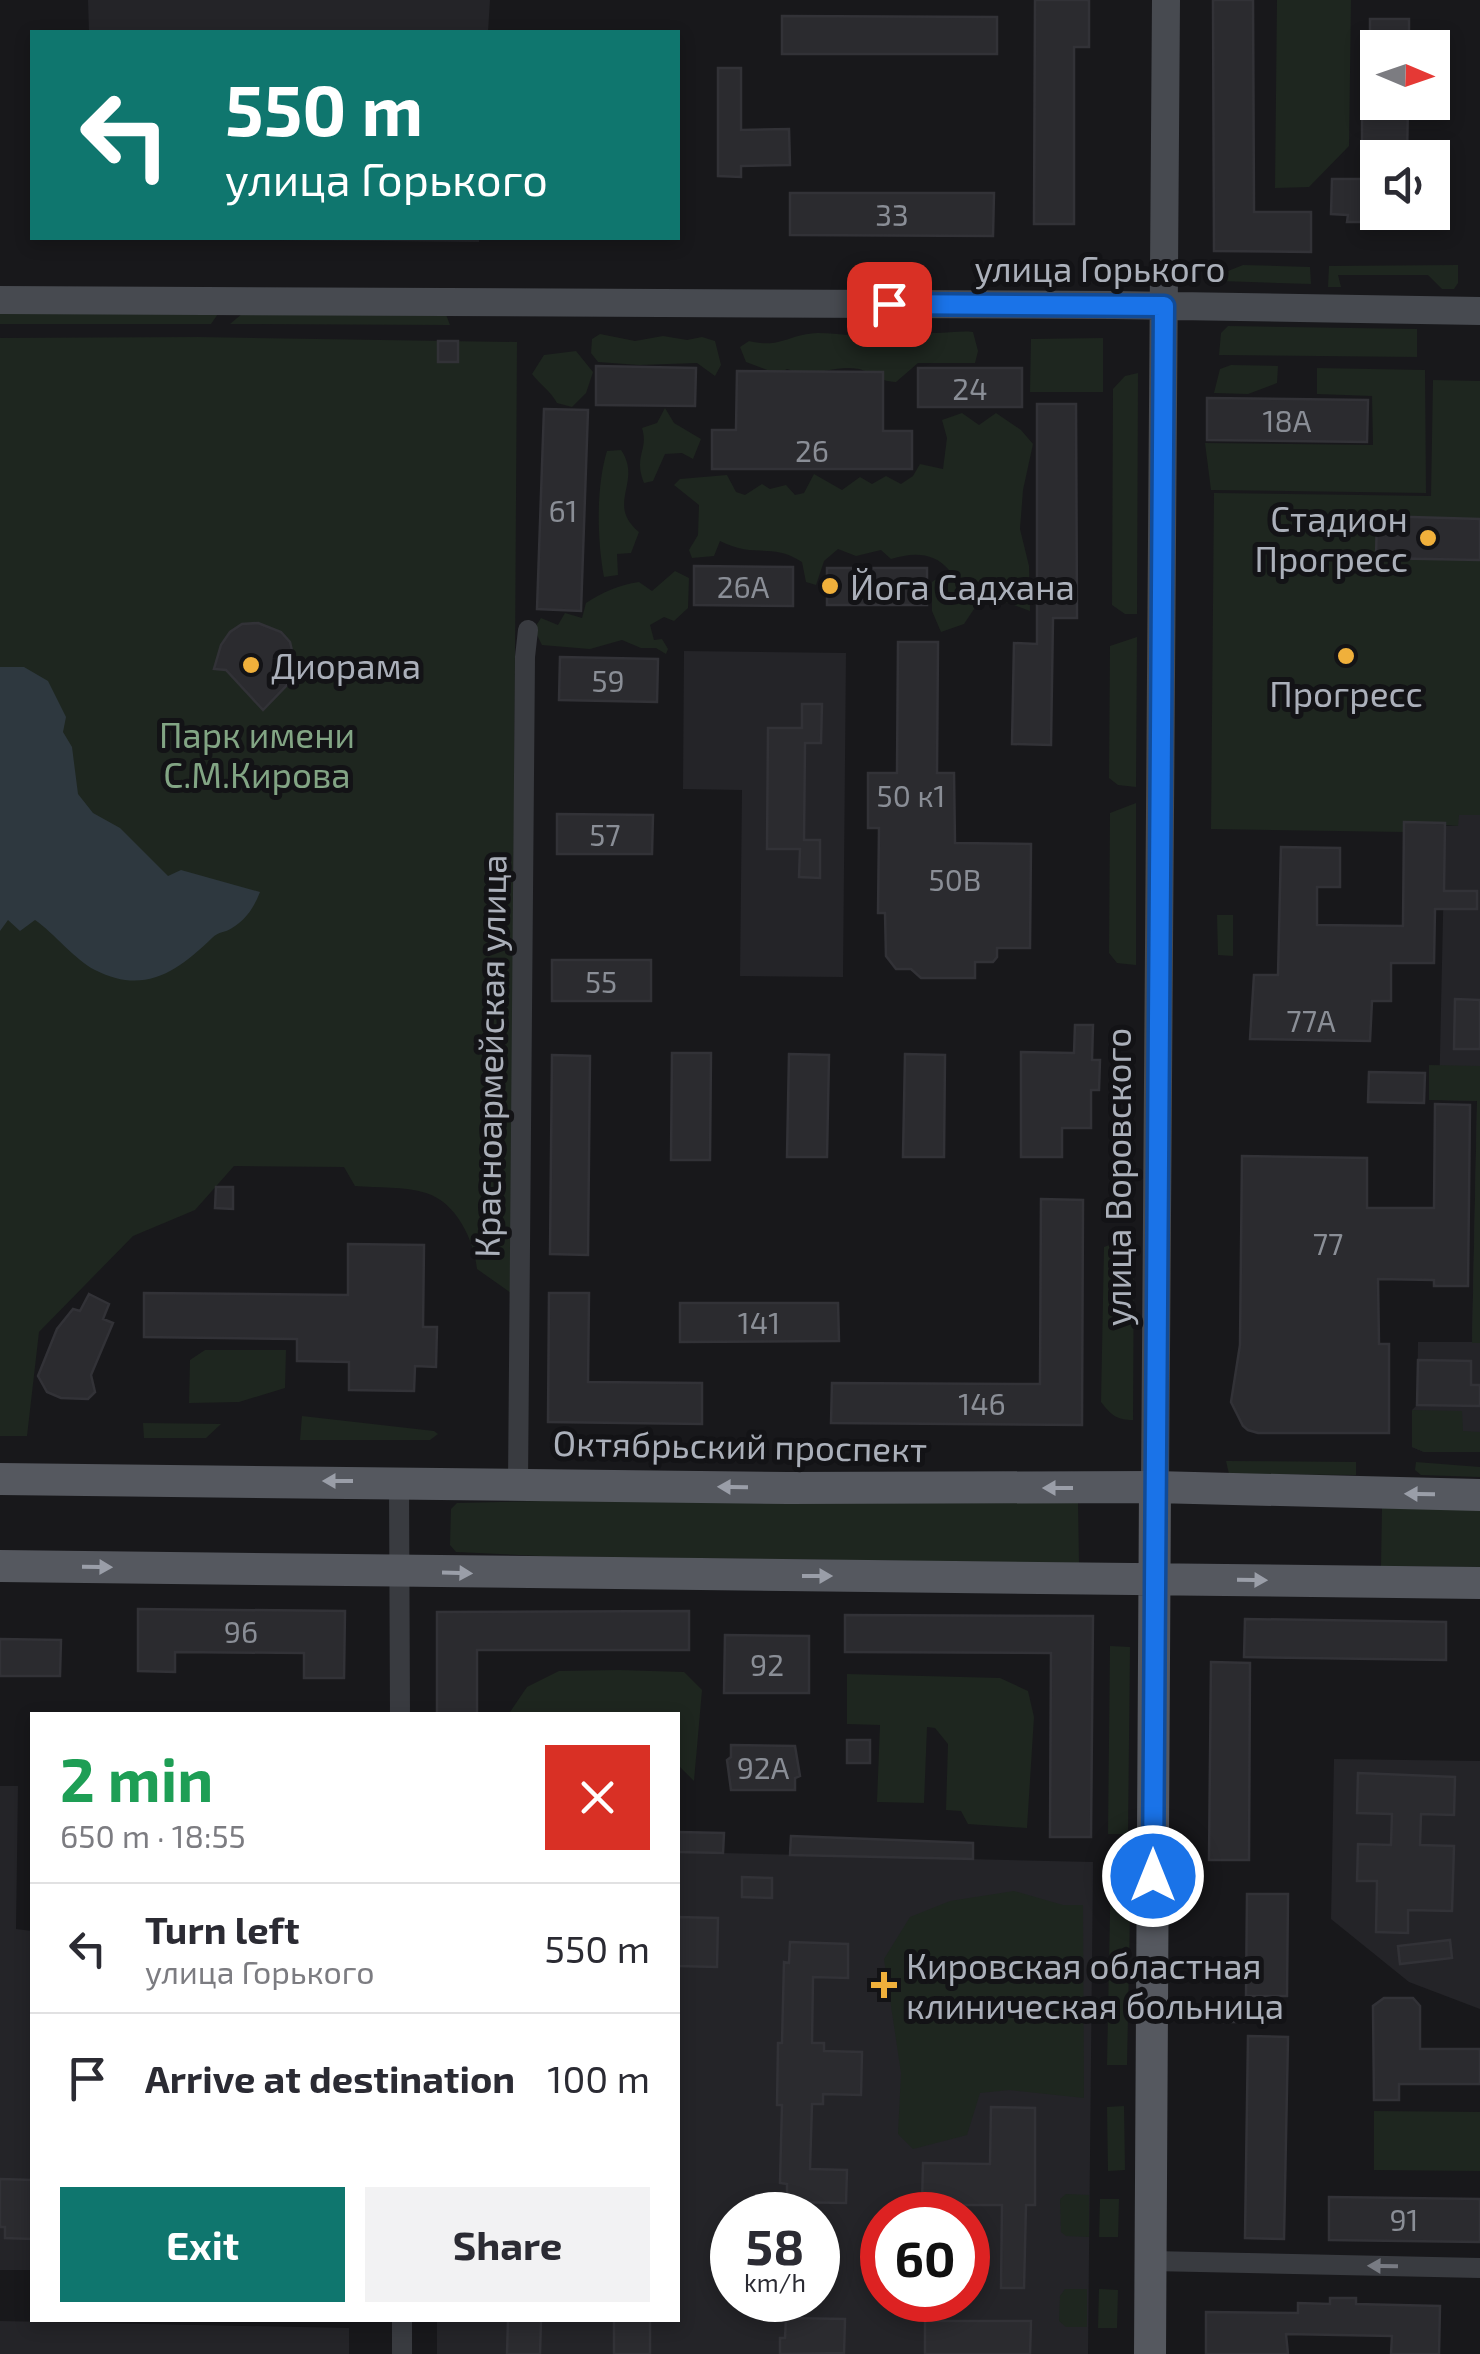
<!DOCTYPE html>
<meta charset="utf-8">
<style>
:root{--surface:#fff;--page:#f2f2f3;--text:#2b2b33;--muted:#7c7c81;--line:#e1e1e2;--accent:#0f766e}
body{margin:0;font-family:"Exo 2",sans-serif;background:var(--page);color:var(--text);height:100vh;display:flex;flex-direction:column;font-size:38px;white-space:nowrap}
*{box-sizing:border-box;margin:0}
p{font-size:32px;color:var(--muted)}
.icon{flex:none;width:55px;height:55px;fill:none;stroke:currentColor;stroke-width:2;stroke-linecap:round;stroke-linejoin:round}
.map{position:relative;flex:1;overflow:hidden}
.details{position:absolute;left:30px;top:1712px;width:650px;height:610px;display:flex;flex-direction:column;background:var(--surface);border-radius:0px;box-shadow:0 5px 15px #0003}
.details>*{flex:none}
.guide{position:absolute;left:30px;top:30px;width:650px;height:210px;border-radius:0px;box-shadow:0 5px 15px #0003;background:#0f766e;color:#fff;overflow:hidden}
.needle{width:65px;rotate:92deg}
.fabs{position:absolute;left:1360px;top:30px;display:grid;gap:20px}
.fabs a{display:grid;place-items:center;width:90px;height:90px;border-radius:0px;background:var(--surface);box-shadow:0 5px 15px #0003;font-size:50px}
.speed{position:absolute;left:710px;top:2192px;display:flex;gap:20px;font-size:50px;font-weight:700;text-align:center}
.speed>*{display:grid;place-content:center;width:130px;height:130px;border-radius:50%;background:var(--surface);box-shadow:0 5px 15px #0003;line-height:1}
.speed small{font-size:25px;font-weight:400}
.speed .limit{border:15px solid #d22;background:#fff;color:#111}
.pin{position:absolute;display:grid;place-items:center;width:85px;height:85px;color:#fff;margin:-42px;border-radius:20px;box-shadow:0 5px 15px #0006}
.me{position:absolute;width:110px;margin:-55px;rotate:0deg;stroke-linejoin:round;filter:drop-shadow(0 0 8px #0008)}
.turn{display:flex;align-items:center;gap:35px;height:210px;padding:0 30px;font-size:45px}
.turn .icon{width:130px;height:130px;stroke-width:2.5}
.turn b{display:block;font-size:70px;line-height:85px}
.round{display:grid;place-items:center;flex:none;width:105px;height:105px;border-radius:0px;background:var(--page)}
.head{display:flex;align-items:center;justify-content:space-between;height:170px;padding:0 30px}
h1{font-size:60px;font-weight:700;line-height:75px;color:#1e9e55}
.cta{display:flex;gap:20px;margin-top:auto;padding:20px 30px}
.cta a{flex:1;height:115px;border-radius:0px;background:var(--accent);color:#fff;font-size:40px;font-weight:700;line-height:115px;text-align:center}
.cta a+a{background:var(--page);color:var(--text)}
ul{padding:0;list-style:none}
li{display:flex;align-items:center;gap:30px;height:130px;padding:0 30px;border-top:2px solid var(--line)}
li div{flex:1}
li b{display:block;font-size:38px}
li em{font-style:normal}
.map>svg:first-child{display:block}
.built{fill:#242428;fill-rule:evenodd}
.green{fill:#1e261f}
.water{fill:#2e383f}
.building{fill:#2b2b2f;stroke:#323237;stroke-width:2.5}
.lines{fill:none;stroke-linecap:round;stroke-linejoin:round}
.street{stroke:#393b40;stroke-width:20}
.secondary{stroke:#474a50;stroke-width:28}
.primary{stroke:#55585f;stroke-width:32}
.oneway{fill:#9a9ea8}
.oneway2{fill:#787b83}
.route-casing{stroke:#114b97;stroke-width:25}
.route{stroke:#1a73e8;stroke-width:18}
.poi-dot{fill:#f0b03b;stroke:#131316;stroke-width:4}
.labels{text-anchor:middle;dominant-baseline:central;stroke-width:10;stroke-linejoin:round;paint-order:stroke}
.number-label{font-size:30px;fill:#8a8e96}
.street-label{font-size:35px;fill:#abb0ba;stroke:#131316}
.poi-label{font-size:35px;fill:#abb0ba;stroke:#131316;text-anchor:start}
.park-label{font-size:35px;fill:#82a584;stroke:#131316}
</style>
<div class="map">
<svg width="1480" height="2354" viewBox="0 0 1480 2354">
<rect width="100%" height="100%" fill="#18181b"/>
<!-- built -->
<path class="built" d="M88 0H490L488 32H89Z
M90 238H479V242Z
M684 651 846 653 843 977 740 976 742 790 683 789Z
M1458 815H1480V1452H1424L1412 1447V1410L1417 1405 1418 1342H1472L1477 1101 1439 1100 1445 826H1458Z
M1334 1759 1480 1761V2009L1409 1982 1331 1919Z
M0 1786H18L16 1929 32 1931V2270H0Z
M678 1852 1093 1862 1088 2354H437V2320H678ZM732 2215H818V2300H732ZM882 2215H968V2300H882Z
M0 2321 349 2328V2354H0Z"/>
<!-- green -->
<path class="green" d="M1277 0H1351L1349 146 1309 187 1275 188Z
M1243 265 1310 267 1311 284 1221 281 1223 273Z
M1458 265V283L1454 289H1442L1428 275H1338L1341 287H1328L1329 266Z
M220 311 211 324H0V312Z
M445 312 450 325 230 324 243 313Z
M1228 326 1417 329V357L1219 355 1221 333Z
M919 331C936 336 955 330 973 332L978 351 975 363H918L896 382C876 381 874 373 859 369 834 364 815 379 787 369L778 374 746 362 740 347 749 341C781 349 788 334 818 333 852 333 888 345 919 331Z
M600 334 635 341 663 336 687 340 702 337 715 341 721 365 715 376 697 363 639 365 598 362 591 353 592 339Z
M198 337 517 342 511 1293 477 1269C474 1240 456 1202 426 1193 405 1186 377 1188 355 1186L344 1167 234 1166 195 1210 133 1236 39 1332 27 1436H0V338Z
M1103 338V392H1030L1031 339Z
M576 351 593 372 586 393 572 407 557 403C550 390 540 385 532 374L544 355Z
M1231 365 1278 366 1277 383 1248 394 1214 393 1220 369Z
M1317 368 1425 370 1426 493 1211 490 1205 443 1373 445 1372 396 1317 394Z
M1138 373 1137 614H1125L1112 605 1113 389 1125 376Z
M1433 380 1480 381V815H1459L1458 826 1405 822 1404 832 1211 829 1214 493 1431 496Z
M665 408 674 423 701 439 693 459 682 453 665 454 653 481 644 483C633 456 649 450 642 428L657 423Z
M962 413 979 425 996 413 1021 430 1033 444 1023 490 1020 529 1029 566 1030 611 984 594 964 624 941 632 932 611V582L949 570C934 552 913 552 891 559L881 550 856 556 838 549 824 561 816 585 806 582 802 562C772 542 755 559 720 541L714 556 692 558 689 550 698 535 699 505 674 485 680 479 727 475 736 492 745 495 762 484 770 489 786 485 795 495 804 493 814 474 842 490 860 477 872 484 886 476 901 484 913 476 920 464 943 469 947 438 942 420Z
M621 450C643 482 605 504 639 532L631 553 617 554 618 575 604 577C597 539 596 487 607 451Z
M675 571 689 578 688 608 674 621 664 617 650 625 654 640 662 639 668 649 666 654 656 648H641L622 640 590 649 542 645 534 629 541 618 558 625 565 613 582 618 586 603C603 592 619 585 639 582L652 591Z
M1137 637 1136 787 1118 785 1109 778 1110 646Z
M1136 803V965L1117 963 1109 953 1110 813Z
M1217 915H1233V956L1218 955Z
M1429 1065 1480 1066V1343H1472L1477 1101 1429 1100Z
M1134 1236 1133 1420C1117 1420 1111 1415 1101 1402L1104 1247Z
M205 1350H286L285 1388 239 1402 189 1403 190 1360Z
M1412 1410 1462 1411 1463 1431 1480 1432V1452H1424L1412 1447Z
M302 1416 434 1431 438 1434 430 1440H300Z
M143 1423 221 1424 206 1438H144Z
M1226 1461 1356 1462V1475L1229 1474Z
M1416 1462 1480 1467V1477L1421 1475 1415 1470Z
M542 1501 1078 1503 1079 1563 540 1556 456 1552 450 1545 451 1509 457 1503Z
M1382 1508 1480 1509V1567L1381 1566Z
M1110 1646 1130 1647 1128 1834H1108Z
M619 1670 684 1672 702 1690 694 1781 678 1765V1715H508L527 1687 559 1671Z
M847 1674 1000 1678 1028 1691 1034 1717 1027 1828 968 1824 961 1811 946 1810 948 1744 935 1728 927 1727 924 1803 877 1802 880 1725 847 1724Z
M1111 1862H1131L1127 2065H1107Z
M1014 1891 1063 1905H1083L1084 2098 1009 2090 980 2093 967 2135 913 2149 898 2134 901 2073 884 1959 910 1917 950 1901Z
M1124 2106 1125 2170 1108 2171 1107 2107Z
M1374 2111 1480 2112V2171L1374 2170Z
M1066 2194 1089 2195V2237L1066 2236 1061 2232 1060 2199Z
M1100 2199H1119L1118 2237H1099Z
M1065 2289H1087V2327H1066L1059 2321 1060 2296Z
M1099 2289 1118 2290 1117 2328H1098Z"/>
<!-- water -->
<path class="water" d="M0 667H24L48 681 66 717 63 732 72 747 78 794 93 813 120 828 168 876 181 870 260 892C254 907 247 919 232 928 225 933 219 931 212 938 177 972 144 995 95 970 75 960 54 933 35 920L20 931 8 920 0 931Z"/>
<!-- building -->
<path class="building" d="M1035 0H1089V47H1074V224H1034Z
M1213 0H1253L1254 212H1311V252L1214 251Z
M782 16 997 17V54H782Z
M1370 19H1409V42H1402V48H1378V74H1363V35H1370Z
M718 68H741V130L789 129 790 165 741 166V177L718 176Z
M1369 102H1408L1407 158H1367V142H1362V104Z
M1332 179H1378V222H1347L1348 215 1331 214Z
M790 193H994L993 236 790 235Z
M438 341H458V362H438Z
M596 366 696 368 695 406 596 405Z
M918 368H1022V407H918Z
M737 371 883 372V431H912V469H712V430H736Z
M1207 398 1368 400 1367 442 1207 440Z
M1037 404H1076L1077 618H1053L1051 745 1012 744 1014 643 1037 644Z
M544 409 588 410 581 611 537 609Z
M1377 516 1480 519V560L1376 558Z
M694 566 793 567V606L694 605Z
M827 568H927V605H827Z
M258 623 281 632 290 642 293 655 292 671 287 685 263 710 226 670 214 669 221 645 230 632 242 624Z
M898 642H938L937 773H954L955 843 1031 844 1030 948H997V957L993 962H975V978H921L911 969H896L886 956 885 913H878L879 828H868V773H897Z
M560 657 658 659 657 702 559 700Z
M802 704H822L821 743H805L804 840H820V878L799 877 800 849H767L768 728H802Z
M557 814 653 815 652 854H557Z
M1404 822 1445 823 1444 891H1477V909H1435L1434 963H1391V1001H1372L1370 1041 1250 1039 1254 975H1278L1281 847 1340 848V887H1317V925L1403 926Z
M552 960H651V1001H552Z
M1455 999 1480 1000V1049H1454Z
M1075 1025H1093L1092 1060H1100L1099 1090H1091V1128H1062V1157H1021V1052L1074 1053Z
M672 1053H711L710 1160H671Z
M789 1054 829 1055 827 1157H787Z
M905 1054 945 1055 944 1157H903Z
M552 1055 590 1056 588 1255 550 1254Z
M1369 1072 1425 1073 1424 1103 1368 1102Z
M1435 1104 1470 1105 1468 1286H1434V1280L1378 1279 1379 1344H1389V1433H1258L1248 1430 1243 1426 1231 1402 1240 1345 1242 1156 1367 1158V1208H1434Z
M216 1187H233V1209L215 1208Z
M1041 1199 1083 1200 1082 1425 831 1423 832 1383 1040 1384Z
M348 1244 424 1245 423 1327H437L436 1367 415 1366 414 1391 349 1390V1362L297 1361V1339L144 1337V1293L348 1295Z
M549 1293H589L588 1382 702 1383V1424L548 1422Z
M89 1294 109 1304 103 1319 113 1323 91 1375 95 1392 88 1399 61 1398 47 1392 38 1376 57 1329 73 1309 80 1311Z
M680 1303H838L839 1341 680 1342Z
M1418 1360 1471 1361V1385H1480V1406L1417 1405Z
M138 1609 345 1611 344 1678H304V1653L175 1652V1672L138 1671Z
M689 1611V1650H477V1715H437V1612Z
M845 1615 1093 1616 1091 1837H1050L1051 1653 845 1652Z
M1245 1619 1446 1622V1660L1244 1657Z
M725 1635 809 1636V1693H724Z
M0 1639 61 1640 60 1676H0Z
M1211 1662 1250 1663 1249 1860H1209Z
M847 1740H870V1763H847Z
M731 1745 795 1746 800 1776 795 1778V1790H731L727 1760 731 1757Z
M1358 1773 1455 1777 1454 1815 1421 1814 1420 1845 1454 1846 1452 1911 1408 1910V1933L1376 1932 1377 1881H1357L1358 1844 1391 1845 1392 1814 1357 1813Z
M678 1832 724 1833 723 1853 678 1852Z
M791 1836 973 1843V1859L790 1855Z
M742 1877 772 1878V1898L742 1897Z
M1247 1894H1288L1287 1996H1246Z
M678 1917 718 1918 717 1967 678 1966Z
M1450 1940 1452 1958 1400 1964 1398 1946Z
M790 1942 848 1944V1978L813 1977 812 2043H824V2051L862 2052 861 2095 823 2094V2104H812L810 2169 847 2170 846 2203 787 2202V2184L780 2183 782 2105H777L778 2043H782L784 1962 789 1963Z
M1384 1998H1413L1420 2006V2049H1480V2084H1399V2100H1374L1373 2006Z
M1219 2001 1254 2002V2022H1219Z
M1248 2036 1288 2037 1284 2239 1245 2238Z
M991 2107 1035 2108V2205H1026L1024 2288H1001L1002 2205H922L923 2163 990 2164Z
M0 2179 32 2180V2239L5 2238V2227H0Z
M1329 2197 1480 2199V2242L1329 2240Z
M1330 2298H1356V2304L1440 2306 1439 2354H1391L1392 2336 1286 2334 1288 2354H1206V2312L1298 2313V2303L1330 2304Z
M786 2318 845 2319 844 2353 780 2354V2338H785Z
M508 2320H541L540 2354H507Z
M614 2320H650V2354H614Z
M925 2321H1031L1030 2354H925Z"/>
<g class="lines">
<!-- street -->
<path class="street" d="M399 1482 400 1715
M518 1483 525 657 528 630
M1151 2261 1480 2268
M402 2354V2320"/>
<!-- secondary -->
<path class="secondary" d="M0 300 1113 305 1480 311
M1155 1487 1166 0"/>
<!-- primary -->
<path class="primary" d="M0 1479 788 1488 1155 1487 1480 1495
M0 1566 1480 1583
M1150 2354 1155 1487"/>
</g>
<!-- one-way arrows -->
<defs><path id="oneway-solid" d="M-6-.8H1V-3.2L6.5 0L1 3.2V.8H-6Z" transform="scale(2.5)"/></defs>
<g class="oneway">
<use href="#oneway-solid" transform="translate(338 1481) rotate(-180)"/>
<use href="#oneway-solid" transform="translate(733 1487) rotate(-179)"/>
<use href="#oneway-solid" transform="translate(1058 1488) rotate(180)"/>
<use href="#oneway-solid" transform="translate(1420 1494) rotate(-179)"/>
<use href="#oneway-solid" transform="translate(97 1567) rotate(1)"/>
<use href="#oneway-solid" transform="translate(457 1573) rotate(2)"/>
<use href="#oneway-solid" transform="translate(817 1576)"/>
<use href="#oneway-solid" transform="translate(1252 1580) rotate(1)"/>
</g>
<use class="oneway2" href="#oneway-solid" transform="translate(1383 2266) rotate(-179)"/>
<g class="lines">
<!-- route casing -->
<g class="route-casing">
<path id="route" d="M889 304 1164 306 1153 1876"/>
</g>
<!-- route -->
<use href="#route" class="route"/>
</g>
<!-- markers -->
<g class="poi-dot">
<circle cx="1428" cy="538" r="10"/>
<circle cx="830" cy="586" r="10"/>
<circle cx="1346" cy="656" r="10"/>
<circle cx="251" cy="665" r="10"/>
<path d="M879 1970h10v10h10v10h-10v10h-10v-10h-10v-10h10z"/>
</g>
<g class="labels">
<!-- number labels -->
<g class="number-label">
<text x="892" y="214">33</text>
<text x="970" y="388">24</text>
<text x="1287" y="420">18А</text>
<text x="812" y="450">26</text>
<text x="563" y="510">61</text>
<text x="743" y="586">26А</text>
<text x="608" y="680">59</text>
<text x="911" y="795">50 к1</text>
<text x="605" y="834">57</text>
<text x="955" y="879">50В</text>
<text x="601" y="981">55</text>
<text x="1311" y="1020">77А</text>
<text x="1328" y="1243">77</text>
<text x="759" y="1322">141</text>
<text x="982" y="1403">146</text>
<text x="241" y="1631">96</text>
<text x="767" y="1664">92</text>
<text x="763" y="1767">92А</text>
<text x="1404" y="2219">91</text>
</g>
<!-- street labels -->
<g class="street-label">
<text x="1100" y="268">улица Горького</text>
<text transform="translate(489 1056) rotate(-89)">Красноармейская улица</text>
<text transform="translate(1117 1177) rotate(-90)">улица Воровского</text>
<text transform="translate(740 1445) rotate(1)">Октябрьский проспект</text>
</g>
<!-- poi labels -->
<g class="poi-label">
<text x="1408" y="518" text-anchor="end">Стадион<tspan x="1408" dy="40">Прогресс</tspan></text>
<text x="850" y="586">Йога Садхана</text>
<text x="271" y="665">Диорама</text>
<text x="1346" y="693" text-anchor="middle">Прогресс</text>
<text x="906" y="1965">Кировская областная<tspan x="906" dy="40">клиническая больница</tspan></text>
</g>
<!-- park labels -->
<g class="park-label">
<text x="257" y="734">Парк имени<tspan x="257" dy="40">С.М.Кирова</tspan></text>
</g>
</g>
</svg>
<div class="fabs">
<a><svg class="needle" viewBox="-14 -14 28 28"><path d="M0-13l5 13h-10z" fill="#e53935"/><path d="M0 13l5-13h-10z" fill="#7c7c81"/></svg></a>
<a><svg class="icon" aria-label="sound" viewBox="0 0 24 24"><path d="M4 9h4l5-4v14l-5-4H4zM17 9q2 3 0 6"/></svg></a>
</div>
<div class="speed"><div>58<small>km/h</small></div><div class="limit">60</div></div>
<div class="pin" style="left:889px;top:304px;background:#d93025"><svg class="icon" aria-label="arrive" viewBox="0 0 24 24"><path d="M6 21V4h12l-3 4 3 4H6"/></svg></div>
<svg class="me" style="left:1153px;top:1876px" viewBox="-20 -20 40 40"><circle r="17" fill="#1a73e8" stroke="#fff" stroke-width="3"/><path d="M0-11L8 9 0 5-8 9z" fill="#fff"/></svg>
<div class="guide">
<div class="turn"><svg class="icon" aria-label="left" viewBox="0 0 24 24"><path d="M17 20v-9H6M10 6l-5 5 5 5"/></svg><div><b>550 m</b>улица Горького</div></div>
</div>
<section class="details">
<div class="head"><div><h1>2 min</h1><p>650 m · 18:55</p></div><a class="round" style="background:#d93025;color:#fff"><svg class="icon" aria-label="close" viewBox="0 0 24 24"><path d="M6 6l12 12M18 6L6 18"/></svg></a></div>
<ul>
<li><svg class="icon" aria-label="left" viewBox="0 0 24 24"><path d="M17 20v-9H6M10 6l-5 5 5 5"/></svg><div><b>Turn left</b><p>улица Горького</p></div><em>550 m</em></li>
<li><svg class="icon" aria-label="arrive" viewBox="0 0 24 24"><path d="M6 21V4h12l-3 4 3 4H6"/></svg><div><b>Arrive at destination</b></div><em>100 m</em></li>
</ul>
<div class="cta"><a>Exit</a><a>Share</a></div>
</section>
</div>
